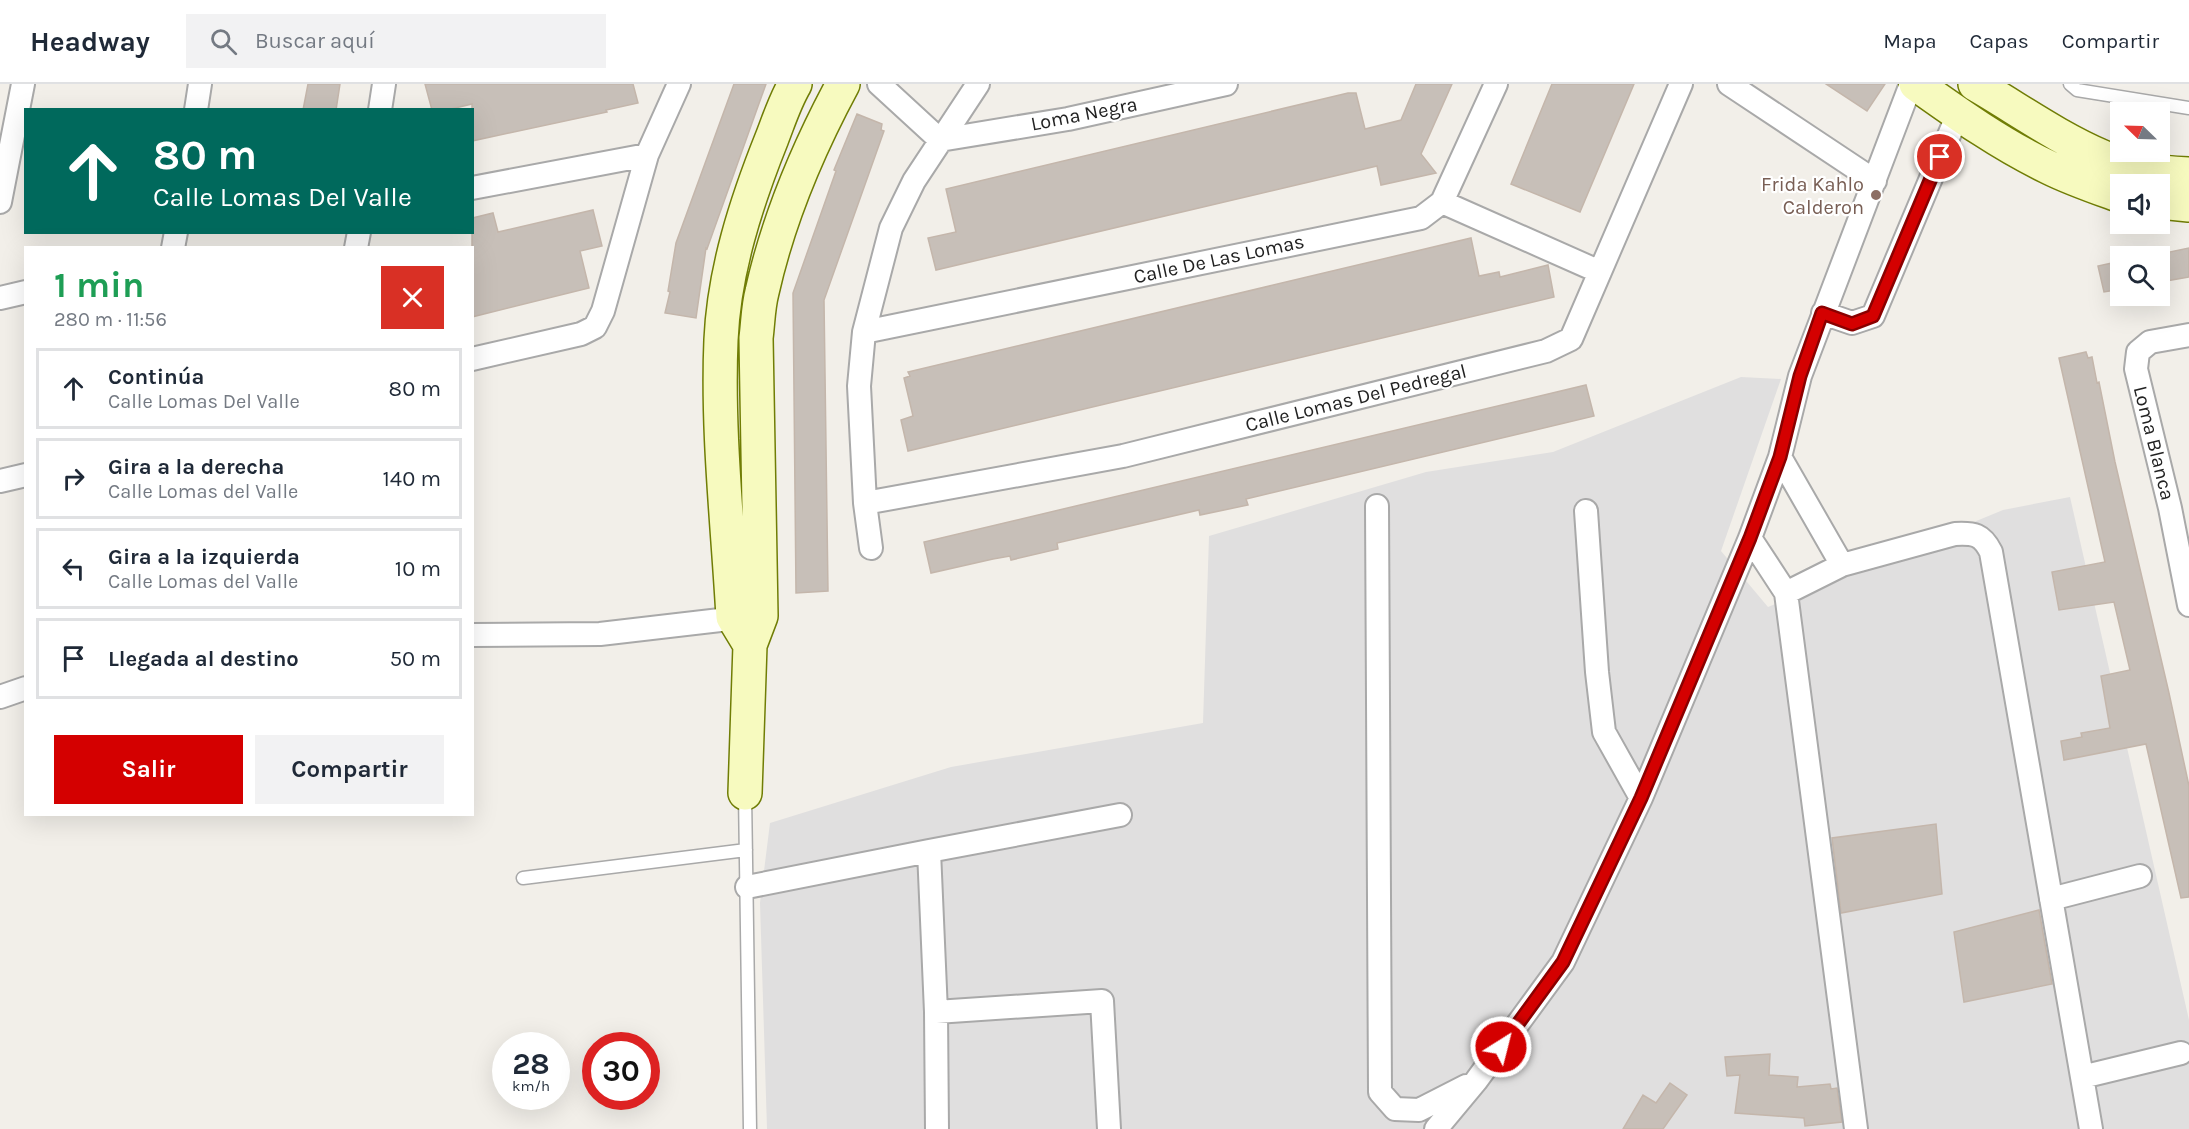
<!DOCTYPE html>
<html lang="es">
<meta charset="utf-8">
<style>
:root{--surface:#fff;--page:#f2f2f3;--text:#1f2937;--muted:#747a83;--line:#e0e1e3;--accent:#d40000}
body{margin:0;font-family:Karla,sans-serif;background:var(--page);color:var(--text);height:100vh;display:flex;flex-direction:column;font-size:22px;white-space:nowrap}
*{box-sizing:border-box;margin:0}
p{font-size:20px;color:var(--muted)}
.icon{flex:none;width:33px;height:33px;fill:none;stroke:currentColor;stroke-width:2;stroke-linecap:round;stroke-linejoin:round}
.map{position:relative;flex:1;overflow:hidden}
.drawer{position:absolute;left:24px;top:162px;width:450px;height:570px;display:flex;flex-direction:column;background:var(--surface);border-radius:0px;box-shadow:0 6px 24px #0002}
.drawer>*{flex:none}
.top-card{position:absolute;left:24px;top:24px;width:450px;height:126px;border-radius:0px;box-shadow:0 6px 24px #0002;background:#00695c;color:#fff;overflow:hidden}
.needle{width:39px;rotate:293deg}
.controls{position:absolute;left:2110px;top:18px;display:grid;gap:12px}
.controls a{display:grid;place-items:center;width:60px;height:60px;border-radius:0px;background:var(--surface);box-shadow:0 6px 24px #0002;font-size:30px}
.speed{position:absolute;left:492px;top:948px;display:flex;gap:12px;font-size:30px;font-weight:700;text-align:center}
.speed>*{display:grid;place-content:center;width:78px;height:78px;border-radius:50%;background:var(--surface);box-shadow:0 6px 24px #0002;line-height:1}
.speed small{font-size:15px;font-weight:400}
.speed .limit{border:9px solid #d22;background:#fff;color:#111}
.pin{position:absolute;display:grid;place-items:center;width:51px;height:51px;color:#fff;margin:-26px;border:3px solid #fff;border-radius:50%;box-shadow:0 2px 6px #0007}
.me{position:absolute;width:66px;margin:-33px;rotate:36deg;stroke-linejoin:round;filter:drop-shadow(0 0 4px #0008)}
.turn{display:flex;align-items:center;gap:21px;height:126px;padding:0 30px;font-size:27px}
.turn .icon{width:78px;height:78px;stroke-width:2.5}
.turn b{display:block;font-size:42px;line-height:51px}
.round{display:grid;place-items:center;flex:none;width:63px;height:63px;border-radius:0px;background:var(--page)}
.head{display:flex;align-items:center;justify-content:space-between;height:102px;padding:0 30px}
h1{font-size:36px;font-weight:700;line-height:45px;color:#1e9e55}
.action{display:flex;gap:12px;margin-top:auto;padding:12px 30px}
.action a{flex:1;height:69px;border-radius:0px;background:var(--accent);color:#fff;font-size:24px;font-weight:700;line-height:69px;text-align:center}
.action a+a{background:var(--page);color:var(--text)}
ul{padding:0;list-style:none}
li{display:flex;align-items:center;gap:18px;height:81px;margin:0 12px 9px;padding:0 18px;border:3px solid var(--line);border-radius:0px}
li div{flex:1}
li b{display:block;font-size:22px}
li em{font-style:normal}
header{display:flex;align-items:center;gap:36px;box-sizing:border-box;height:84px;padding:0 30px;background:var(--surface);border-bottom:2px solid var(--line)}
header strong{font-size:28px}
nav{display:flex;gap:33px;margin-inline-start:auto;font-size:21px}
.search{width:420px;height:54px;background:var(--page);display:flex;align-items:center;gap:15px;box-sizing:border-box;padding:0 21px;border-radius:0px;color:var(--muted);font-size:22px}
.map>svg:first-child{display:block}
.residential{fill:#e0dfdf}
.building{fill:#c7bfb8;stroke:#c4b6ab;stroke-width:1.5}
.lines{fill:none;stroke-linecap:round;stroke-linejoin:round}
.lane-casing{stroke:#a9a9a9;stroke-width:15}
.street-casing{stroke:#a9a9a9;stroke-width:26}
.secondary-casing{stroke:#707d05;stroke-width:36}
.lane{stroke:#fff;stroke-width:12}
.street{stroke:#fff;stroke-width:22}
.secondary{stroke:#f7fabf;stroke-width:33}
.route-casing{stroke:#8a0000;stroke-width:15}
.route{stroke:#d40000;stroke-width:10}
.education-dot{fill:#8d6e63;stroke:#fff;stroke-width:2}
.labels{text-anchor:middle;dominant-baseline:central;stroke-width:4.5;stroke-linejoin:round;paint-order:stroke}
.street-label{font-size:20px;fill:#222;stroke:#fff}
.education-label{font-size:20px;fill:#785e54;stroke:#fff;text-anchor:end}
</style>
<header>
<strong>Headway</strong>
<div class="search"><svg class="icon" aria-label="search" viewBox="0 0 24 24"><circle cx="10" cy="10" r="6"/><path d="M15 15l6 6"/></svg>Buscar aquí</div>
<nav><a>Mapa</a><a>Capas</a><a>Compartir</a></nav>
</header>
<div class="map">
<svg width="2189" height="1045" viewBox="0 0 2189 1045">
<rect width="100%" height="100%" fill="#f2efe9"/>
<!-- residential -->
<path class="residential" d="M1741 293 1781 295 1721 467 1768 523 2003 426 2070 413 2189 936V1045H767L760 819 770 739 951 683 1203 639 1209 452 1426 388 1553 368Z"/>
<!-- building -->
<path class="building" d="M308 0H340L336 26H303Z
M425 0H633L638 19 606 26 607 28 472 57V20L447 26H432Z
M734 0H766L707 165 706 164 696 234 665 229 670 208 668 207 676 159Z
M1416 0H1452L1421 70 1436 89 1381 101 1377 82 936 186 928 154 956 148 946 105 1348 9H1356L1365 45 1401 36Z
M1552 0H1634L1580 128 1511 100Z
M1826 0H1885L1867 27Z
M857 30 882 40 881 46 884 47 824 216 828 507 796 509 793 209 836 87 834 86Z
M593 126 602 162 580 167 589 204 472 233V134L493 129 498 148Z
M1471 154 1479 192 1499 188 1500 193 1548 181 1554 213 908 367 901 336 913 332 904 294 910 292 908 288Z
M2189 164V193L2160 198V170Z
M2121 177V205L2104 208 2098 182Z
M2086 268 2088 274 2092 273 2097 299 2099 298 2115 378 2169 609 2189 702V813L2181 814 2146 660 2064 676 2061 657 2082 653 2081 649 2110 644 2101 592 2130 586 2114 518 2059 526 2052 488 2105 478 2059 274Z
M1586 301 1594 332 1246 415 1248 421 1200 431 1199 426 1057 459 1058 465 1011 476 1010 472 993 475 931 489 924 458Z
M1936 740 1942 810 1841 829 1832 754Z
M2039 826 2052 900 1964 918 1954 848Z
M1770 970 1769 991 1798 993 1797 1003 1830 1000 1831 1005 1837 1004 1842 1038 1805 1042 1804 1034 1735 1029 1740 991 1727 992 1725 973Z
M1670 999 1687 1011 1663 1045H1623L1643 1011 1656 1019Z"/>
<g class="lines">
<!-- lane casing -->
<g class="lane-casing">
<path id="lane" d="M2070 0 2077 6 2189 24
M745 710 750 1045
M523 794 746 766"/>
</g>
<!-- street casing -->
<g class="street-casing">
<path id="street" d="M879 0 940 56 1068 35 1226 0
M1729 0 1875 97
M196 26 200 0
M380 26 384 0
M472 104 647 71
M0 118 23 0
M1442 118 1600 188
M173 164 176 148
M356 164 359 148
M0 214 26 208
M1823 229 1852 239 1873 232 1958 30
M864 248 1421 134 1442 118 1496 0
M2189 251 2150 258 2138 268 2136 285 2170 424 2189 521
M472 275 581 250 595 243 603 227 647 71 679 0
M1780 373 1842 481
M0 397 26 391
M865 419 1123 372 1546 267 1571 255 1681 0
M1377 422 1380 1008 1395 1025 1419 1026 1466 1002
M1586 427 1597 588 1604 648 1641 714
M1750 454 1786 509 1856 1045
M871 464 865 419 859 302 864 248 891 144 914 97 978 0
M1786 509 1842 481 1955 450C1974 449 1982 450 1991 468L2091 1045
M472 551 600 550 746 533
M0 613 26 604
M929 767 1120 731
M747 803 929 767 936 928 937 1045
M2051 815 2140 792
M936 928 1102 917 1109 1045
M2082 993 2181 969
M1436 1045 1476 997 1563 878 1641 714 1750 454 1780 373 1800 292 1911 0"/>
</g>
<!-- secondary casing -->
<g class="secondary-casing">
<path id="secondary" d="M1916 0C1958 30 2002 61 2048 83 2072 95 2096 103 2121 112
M1975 0C2018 25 2058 54 2103 73 2130 85 2160 89 2189 90
M2160 118 2189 121
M750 561 733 533C728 442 717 348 721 256 724 187 746 119 772 54 779 36 785 17 795 0
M745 709 750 561 761 532 756 254C758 239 758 223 762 208 778 136 808 65 843 0"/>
</g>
<!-- lane -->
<use href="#lane" class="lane"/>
<!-- street -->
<use href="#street" class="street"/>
<!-- secondary -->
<use href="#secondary" class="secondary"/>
</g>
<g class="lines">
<!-- route casing -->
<g class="route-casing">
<path id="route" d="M1501 963 1563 878 1641 714 1750 454 1780 373 1800 292 1822 229 1852 240 1873 232 1940 73"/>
</g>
<!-- route -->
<use href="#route" class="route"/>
</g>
<!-- markers -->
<circle class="education-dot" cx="1876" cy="111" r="6"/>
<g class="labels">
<!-- street labels -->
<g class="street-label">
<text transform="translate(1084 30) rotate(-11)">Loma Negra</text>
<text transform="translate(1219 175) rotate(-12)">Calle De Las Lomas</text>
<text transform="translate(1356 314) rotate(-14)">Calle Lomas Del Pedregal</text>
<text transform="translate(2154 359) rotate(76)">Loma Blanca</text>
</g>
<!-- education labels -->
<g class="education-label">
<text x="1864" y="100">Frida Kahlo<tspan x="1864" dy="23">Calderon</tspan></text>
</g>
</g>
</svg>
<div class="controls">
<a><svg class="needle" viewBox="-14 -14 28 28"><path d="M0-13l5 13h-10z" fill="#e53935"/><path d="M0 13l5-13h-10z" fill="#747a83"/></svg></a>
<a><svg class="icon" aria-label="sound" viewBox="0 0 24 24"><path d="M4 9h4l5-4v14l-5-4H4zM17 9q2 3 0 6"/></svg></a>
<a><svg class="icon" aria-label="search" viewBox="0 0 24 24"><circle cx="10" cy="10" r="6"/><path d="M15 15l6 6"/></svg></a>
</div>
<div class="speed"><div>28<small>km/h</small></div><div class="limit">30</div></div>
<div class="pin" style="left:1940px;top:73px;background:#d93025"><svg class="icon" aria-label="arrive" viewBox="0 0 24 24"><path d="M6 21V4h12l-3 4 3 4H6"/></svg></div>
<svg class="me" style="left:1501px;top:963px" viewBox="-20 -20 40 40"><circle r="17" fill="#d40000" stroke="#fff" stroke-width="3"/><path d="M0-11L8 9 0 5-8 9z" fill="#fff"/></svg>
<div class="top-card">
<div class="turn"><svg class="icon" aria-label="ahead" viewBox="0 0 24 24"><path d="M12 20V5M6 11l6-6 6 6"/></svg><div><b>80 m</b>Calle Lomas Del Valle</div></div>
</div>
<section class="drawer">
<div class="head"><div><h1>1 min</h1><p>280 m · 11:56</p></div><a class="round" style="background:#d93025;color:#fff"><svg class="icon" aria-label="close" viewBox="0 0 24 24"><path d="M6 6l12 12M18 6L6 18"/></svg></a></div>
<ul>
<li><svg class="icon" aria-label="ahead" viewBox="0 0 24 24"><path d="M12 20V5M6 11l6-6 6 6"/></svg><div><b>Continúa</b><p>Calle Lomas Del Valle</p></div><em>80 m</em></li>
<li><svg class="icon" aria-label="right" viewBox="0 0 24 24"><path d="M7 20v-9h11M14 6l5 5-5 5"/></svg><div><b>Gira a la derecha</b><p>Calle Lomas del Valle</p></div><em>140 m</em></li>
<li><svg class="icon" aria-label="left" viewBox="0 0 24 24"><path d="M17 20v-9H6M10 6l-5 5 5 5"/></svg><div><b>Gira a la izquierda</b><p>Calle Lomas del Valle</p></div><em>10 m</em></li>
<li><svg class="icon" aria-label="arrive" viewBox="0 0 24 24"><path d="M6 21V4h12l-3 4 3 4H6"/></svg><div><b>Llegada al destino</b></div><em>50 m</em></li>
</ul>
<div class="action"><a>Salir</a><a>Compartir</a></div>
</section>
</div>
